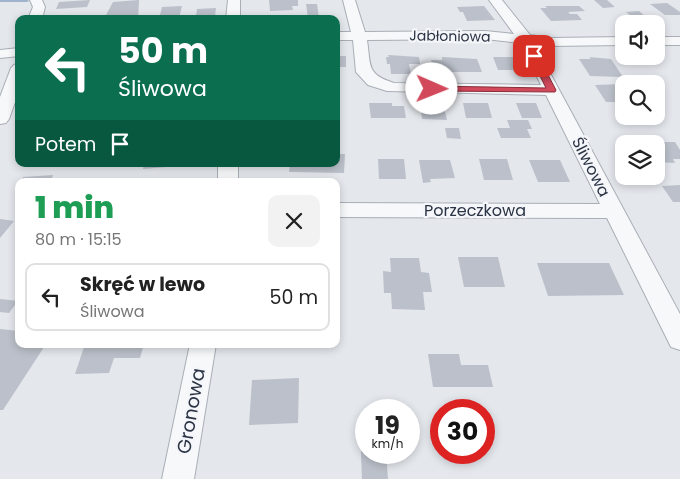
<!DOCTYPE html>
<html lang="pl">
<meta charset="utf-8">
<style>
:root{--surface:#fff;--page:#f2f2f2;--text:#222;--muted:#767676;--line:#e0e0e0}
body{margin:0;font-family:Poppins,sans-serif;background:var(--page);color:var(--text);height:100vh;display:flex;flex-direction:column;font-size:19px;white-space:nowrap}
*{box-sizing:border-box;margin:0}
p{font-size:16px;color:var(--muted)}
.icon{flex:none;width:28px;height:28px;fill:none;stroke:currentColor;stroke-width:2;stroke-linecap:round;stroke-linejoin:round}
.map{position:relative;flex:1;overflow:hidden}
.panel{position:absolute;left:15px;top:178px;width:325px;height:170px;display:flex;flex-direction:column;background:var(--surface);border-radius:10px;box-shadow:0 2px 8px #0003}
.panel>*{flex:none}
.top-card{position:absolute;left:15px;top:15px;width:325px;height:152px;border-radius:10px;box-shadow:0 2px 8px #0003;background:#0b6e4f;color:#fff;overflow:hidden}
.fabs{position:absolute;left:615px;top:15px;display:grid;gap:10px}
.fabs a{display:grid;place-items:center;width:50px;height:50px;border-radius:10px;background:var(--surface);box-shadow:0 2px 8px #0003;font-size:25px}
.speed{position:absolute;left:355px;top:399px;display:flex;gap:10px;font-size:25px;font-weight:700;text-align:center}
.speed>*{display:grid;place-content:center;width:65px;height:65px;border-radius:50%;background:var(--surface);box-shadow:0 2px 8px #0003;line-height:1}
.speed small{font-size:12px;font-weight:400}
.speed .limit{border:8px solid #d22;background:#fff;color:#111}
.pin{position:absolute;display:grid;place-items:center;width:42px;height:42px;color:#fff;margin:-21px;border-radius:10px;box-shadow:0 2px 8px #0006}
.me{position:absolute;width:55px;margin:-28px;rotate:91deg;stroke-linejoin:round;filter:drop-shadow(0 0 4px #0008)}
.turn{display:flex;align-items:center;gap:18px;height:105px;padding:0 20px;font-size:22px}
.turn .icon{width:65px;height:65px;stroke-width:2.5}
.turn b{display:block;font-size:35px;line-height:42px}
.then{display:flex;align-items:center;height:48px;padding:0 20px;background:#0003;gap:10px;font-size:19px}
.round{display:grid;place-items:center;flex:none;width:52px;height:52px;border-radius:10px;background:var(--page)}
.summary{display:flex;align-items:center;justify-content:space-between;height:85px;padding:0 20px}
h1{font-size:30px;font-weight:800;line-height:38px;color:#1e9e55}
ul{padding:0;list-style:none}
li{display:flex;align-items:center;gap:15px;height:68px;margin:0 10px 8px;padding:0 10px;border:2px solid var(--line);border-radius:10px}
li div{flex:1}
li b{display:block;font-size:19px}
li em{font-style:normal}
.map>svg:first-child{display:block}
.lines{fill:none;stroke-linecap:round;stroke-linejoin:round}
.stream{fill:#9fb4cc;fill-rule:evenodd}
.building{fill:#bbc0ca}
.minor-casing{stroke:#a9aeb7;stroke-width:2}
.minor{fill:#f7f8fa;fill-rule:evenodd}
.route{fill:#d1495b;stroke:#882f3b}
.labels{text-anchor:middle;dominant-baseline:central;stroke-width:4.5;stroke-linejoin:round;paint-order:stroke}
.far-street-label{font-size:14px;fill:#2b3445;stroke:#f4f6f9}
.street-label{font-size:16px;fill:#2b3445;stroke:#f4f6f9}
.near-street-label{font-size:19px;fill:#2b3445;stroke:#f4f6f9}
</style>
<div class="map">
<svg width="680" height="479" viewBox="0 0 680 479">
<rect width="100%" height="100%" fill="#e4e7ec"/>
<g class="lines">
<!-- stream -->
<path class="stream" d="M0 0H28L29 1 27 2H0Z"/>
</g>
<!-- building -->
<path class="building" d="M90 0 87 7 56 9 59 2Z
M139 0 138 19H108L109 15H106L113 2Z
M269 0H298V6H292L293 10 270 11Z
M594 0H607L615 7 603 8Z
M667 3 680 12V15H665L650 4Z
M306 4H317L319 18H308Z
M182 6 179 18 159 19 162 7Z
M484 6 495 20 467 21 463 12H460L457 7Z
M545 6H579L585 11 568 12 570 14H577L582 20 551 21 540 8H547Z
M216 8 215 16H196L197 9Z
M639 11 651 21H638L626 12Z
M388 55 419 57 420 64H409L411 74H391L390 64H387L386 57H389Z
M336 56H346V67H336Z
M442 57 477 59 482 72H434L431 60H442Z
M493 57H514L520 70H498Z
M589 57 611 59 623 77 590 76 579 59H591Z
M624 84V102H606L595 85Z
M369 103H392V106H404L406 118H371Z
M420 103H443L447 120 422 119Z
M463 103H488L492 118H466Z
M516 103H536L542 118H522Z
M507 120H528L532 129H527L531 138H501L497 128H510Z
M445 128H459L461 139 447 138Z
M632 142H675L680 150V159H673L675 163 656 162V144H633Z
M336 154H345L344 173 289 172 290 164H336Z
M378 159H404L406 179H379Z
M479 159H507L513 180H484Z
M419 160H450L455 178 430 179 431 182 423 183Z
M529 160H560L570 182H538Z
M144 164H190V165L143 169Z
M53 175 51 181H21L23 177Z
M680 185V202H673L662 186Z
M0 219 14 221 0 238Z
M458 257H498L505 287H464Z
M390 258H419L421 272 429 273 432 292H423L425 310 392 309 391 293H384L383 271 391 272Z
M537 263H609L624 295 548 296Z
M0 299 18 301 9 313 0 312Z
M0 329 19 331V344H46L3 410H0Z
M85 344H144L140 358H114L109 373 75 374Z
M428 354H459L461 365H488L493 387H433Z
M299 378 298 423 249 425 252 380Z
M360 430H366V452H386L388 479H362Z"/>
<g class="lines">
<!-- minor casing -->
<g class="minor-casing">
<path id="minor" d="M30 0H42L45 7 42 19H28L33 7Z
M228 0H240V19H226Z
M343 0H355L365 32 485 31 514 34 489 0H502L530 35 551 38 624 37V45L551 46 535 45 680 314V350L671 347 607 218 336 217V203L600 204 546 95 387 91 368 85 356 72 353 40H336V32H351ZM485 39 520 43 541 85 394 83C366 74 371 66 367 40Z
M656 37H680V45H656Z
M19 48V56L0 58V50Z
M19 63V91L9 119 6 123 0 124V97L11 68 14 65Z
M218 164H238V181H218Z
M190 344H216L194 479H162Z"/>
</g>
<!-- minor -->
<use href="#minor" class="minor"/>
</g>
<!-- route -->
<path class="route" d="M534 54 538 56 556 90 555 92 432 91 428 89 432 86 546 88 530 56Z"/>
<g class="labels">
<!-- far-street labels -->
<g class="far-street-label">
<text transform="translate(450 36) rotate(1)">Jabłoniowa</text>
</g>
<!-- street labels -->
<g class="street-label">
<text transform="translate(591 167) rotate(63)">Śliwowa</text>
<text x="475" y="210">Porzeczkowa</text>
</g>
<!-- near-street labels -->
<g class="near-street-label">
<text transform="translate(191 411) rotate(-80)">Gronowa</text>
</g>
</g>
</svg>
<div class="fabs">
<a><svg class="icon" aria-label="sound" viewBox="0 0 24 24"><path d="M4 9h4l5-4v14l-5-4H4zM17 9q2 3 0 6"/></svg></a>
<a><svg class="icon" aria-label="search" viewBox="0 0 24 24"><circle cx="10" cy="10" r="6"/><path d="M15 15l6 6"/></svg></a>
<a><svg class="icon" aria-label="layers" viewBox="0 0 24 24"><path d="M12 4l9 5-9 5-9-5zM3 14l9 5 9-5"/></svg></a>
</div>
<div class="speed"><div>19<small>km/h</small></div><div class="limit">30</div></div>
<div class="pin" style="left:534px;top:56px;background:#d93025"><svg class="icon" aria-label="arrive" viewBox="0 0 24 24"><path d="M6 21V4h12l-3 4 3 4H6"/></svg></div>
<svg class="me" style="left:432px;top:89px" viewBox="-20 -20 40 40"><circle r="19" fill="#fff"/><path d="M0-13L10 11 0 6-10 11z" fill="#d1495b"/></svg>
<div class="top-card">
<div class="turn"><svg class="icon" aria-label="left" viewBox="0 0 24 24"><path d="M17 20v-9H6M10 6l-5 5 5 5"/></svg><div><b>50 m</b>Śliwowa</div></div>
<div class="then">Potem<svg class="icon" aria-label="arrive" viewBox="0 0 24 24"><path d="M6 21V4h12l-3 4 3 4H6"/></svg></div>
</div>
<section class="panel">
<div class="summary"><div><h1>1 min</h1><p>80 m · 15:15</p></div><a class="round"><svg class="icon" aria-label="close" viewBox="0 0 24 24"><path d="M6 6l12 12M18 6L6 18"/></svg></a></div>
<ul>
<li><svg class="icon" aria-label="left" viewBox="0 0 24 24"><path d="M17 20v-9H6M10 6l-5 5 5 5"/></svg><div><b>Skręć w lewo</b><p>Śliwowa</p></div><em>50 m</em></li>
</ul>
</section>
</div>
